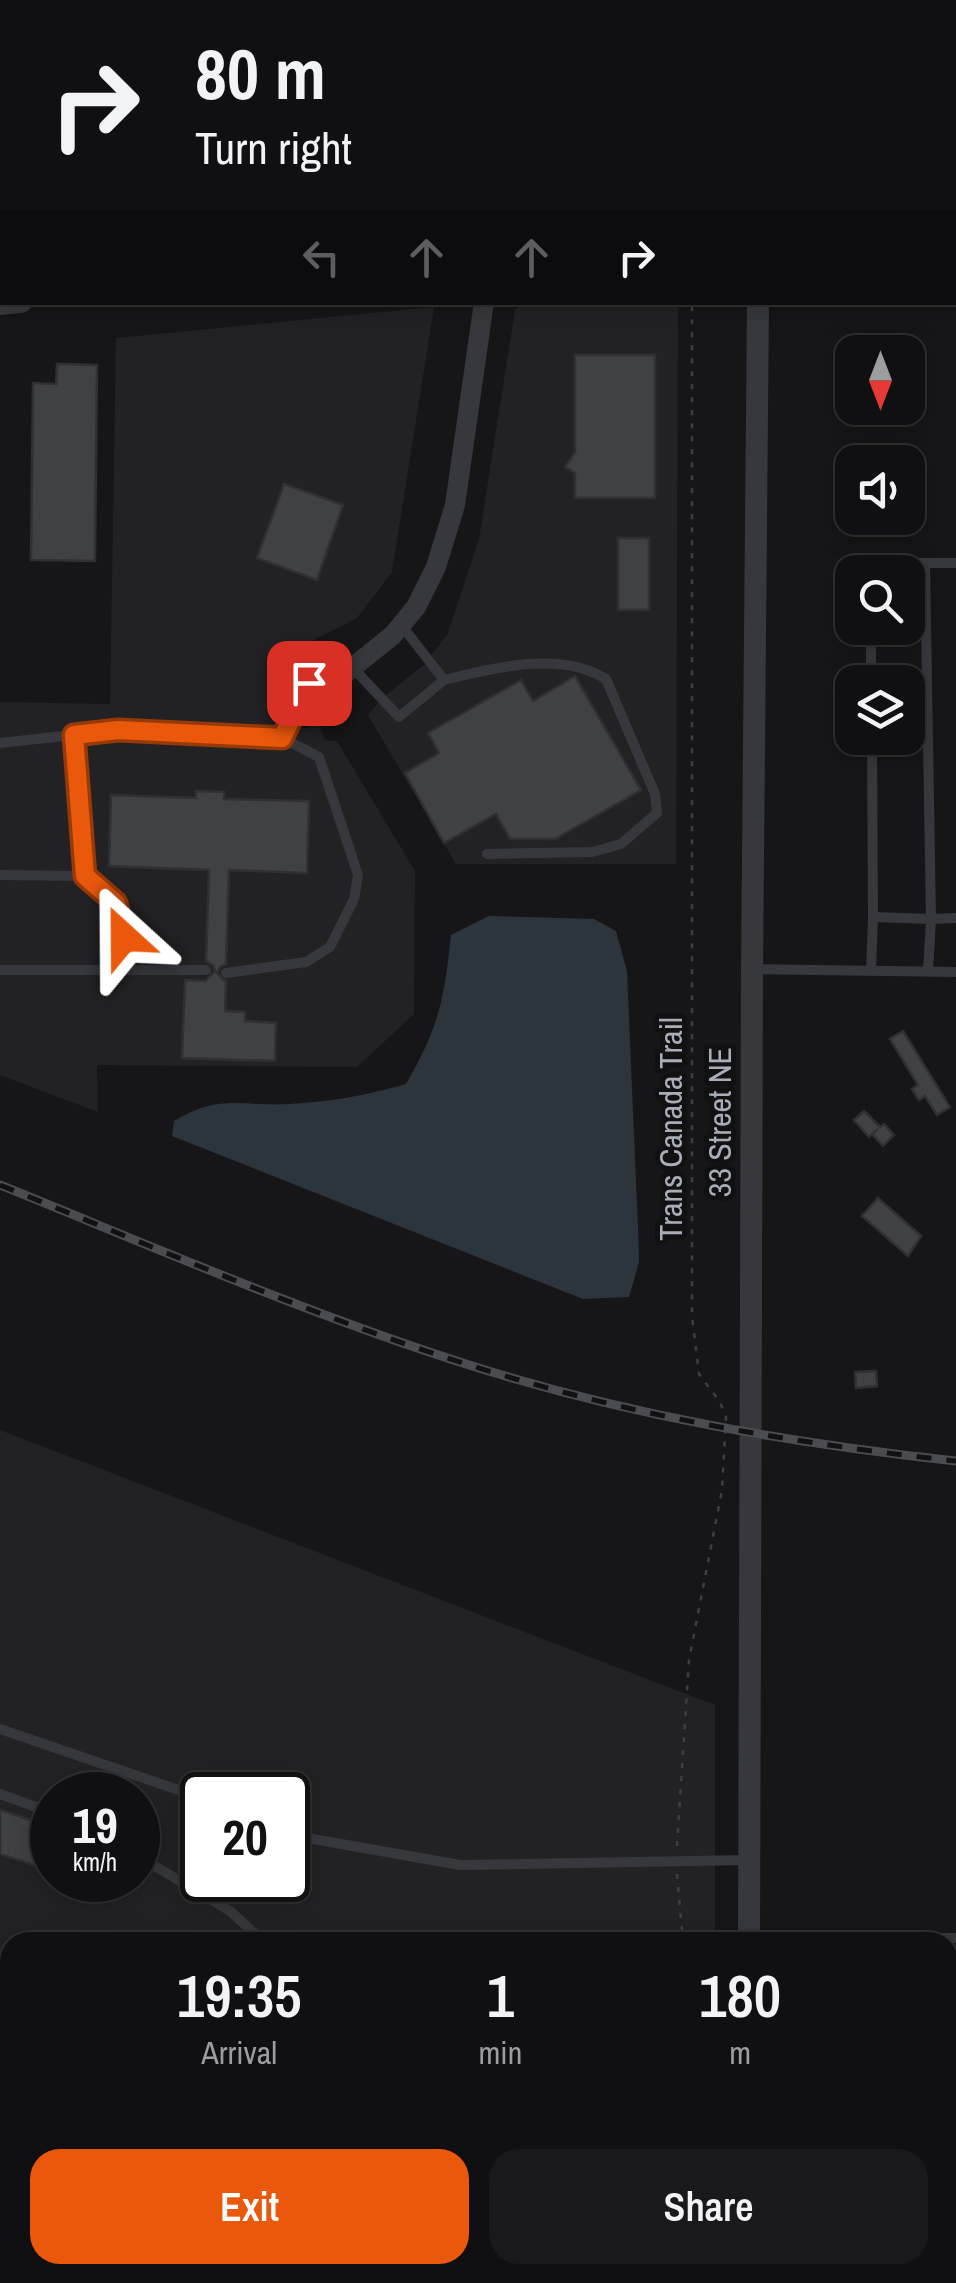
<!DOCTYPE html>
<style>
:root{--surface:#101012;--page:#19191b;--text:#f1f3f6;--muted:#9c9d9f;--line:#303032;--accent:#ea580c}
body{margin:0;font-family:"Archivo Narrow",sans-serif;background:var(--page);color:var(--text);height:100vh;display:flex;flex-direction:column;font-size:38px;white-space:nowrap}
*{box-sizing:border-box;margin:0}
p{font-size:32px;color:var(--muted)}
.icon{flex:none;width:55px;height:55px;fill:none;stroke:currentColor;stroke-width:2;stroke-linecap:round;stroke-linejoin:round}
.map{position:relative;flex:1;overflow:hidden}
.panel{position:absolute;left:0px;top:1932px;width:958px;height:352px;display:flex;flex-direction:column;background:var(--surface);border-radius:30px 30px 0 0;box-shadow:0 5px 25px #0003,0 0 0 2px var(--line)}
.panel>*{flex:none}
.guide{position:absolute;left:0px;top:0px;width:958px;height:305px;box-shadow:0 5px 25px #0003,0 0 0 2px var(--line);background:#101012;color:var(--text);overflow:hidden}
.needle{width:65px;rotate:180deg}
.buttons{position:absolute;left:835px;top:335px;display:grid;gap:20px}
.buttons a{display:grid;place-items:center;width:90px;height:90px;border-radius:20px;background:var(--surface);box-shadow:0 5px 25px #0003,0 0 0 2px var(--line);font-size:50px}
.speed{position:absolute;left:30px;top:1772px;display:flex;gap:20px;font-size:50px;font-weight:700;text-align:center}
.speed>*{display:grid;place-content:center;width:130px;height:130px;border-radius:50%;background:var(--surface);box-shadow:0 5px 25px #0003,0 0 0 2px var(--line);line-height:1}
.speed small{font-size:25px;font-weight:400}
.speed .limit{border:5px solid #111;border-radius:15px;background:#fff;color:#111}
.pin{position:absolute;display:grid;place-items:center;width:85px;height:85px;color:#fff;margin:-42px;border-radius:20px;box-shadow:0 5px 15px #0006}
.me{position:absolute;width:110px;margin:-55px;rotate:336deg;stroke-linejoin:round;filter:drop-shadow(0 0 8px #0008)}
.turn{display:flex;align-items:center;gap:35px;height:210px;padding:0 30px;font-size:45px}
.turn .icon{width:130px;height:130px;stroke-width:2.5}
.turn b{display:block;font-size:70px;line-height:85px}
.lanes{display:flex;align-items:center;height:95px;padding:0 30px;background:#0003;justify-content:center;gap:50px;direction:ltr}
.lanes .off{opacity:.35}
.eta{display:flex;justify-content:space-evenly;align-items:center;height:170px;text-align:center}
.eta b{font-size:60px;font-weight:600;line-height:70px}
.action{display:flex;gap:20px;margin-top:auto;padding:20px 30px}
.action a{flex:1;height:115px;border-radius:30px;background:var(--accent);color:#fff;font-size:40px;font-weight:600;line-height:115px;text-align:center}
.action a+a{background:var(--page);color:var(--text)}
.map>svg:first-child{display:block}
.built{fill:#222225;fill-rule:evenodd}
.water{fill:#2c353c}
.building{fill:#404145;stroke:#303034;stroke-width:2.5}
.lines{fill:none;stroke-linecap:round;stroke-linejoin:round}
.path{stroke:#3d3f44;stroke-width:2.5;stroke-dasharray:5 8;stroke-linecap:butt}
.service{stroke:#37383d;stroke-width:10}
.minor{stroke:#37383d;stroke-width:20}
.tertiary{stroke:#37383d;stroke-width:22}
.rail-casing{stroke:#4a4c52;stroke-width:9}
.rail{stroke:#111113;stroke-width:5;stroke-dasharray:15;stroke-linecap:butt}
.route-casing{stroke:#983908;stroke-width:25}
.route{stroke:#ea580c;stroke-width:18}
.labels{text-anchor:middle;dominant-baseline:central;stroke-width:10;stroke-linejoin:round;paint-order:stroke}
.street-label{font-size:32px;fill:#a8adb8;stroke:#111113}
</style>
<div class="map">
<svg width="956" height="2283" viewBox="0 0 956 2283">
<rect width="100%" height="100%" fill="#161618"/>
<!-- built -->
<path class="built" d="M0 0 164 2H2L0 284Z
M228 0H682V2H228Z
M524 302 678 303 676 864H456L368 715 381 699 426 663 448 633 479 539 515 310Z
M434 307 392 572 357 618 286 654 272 677 277 703 284 720 306 729 319 722 325 740 337 741 415 871 414 1014 357 1067 97 1065 98 1112 0 1075V702L110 704 116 338Z
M0 1430 715 1705V1942H10V2275H716V2283H0ZM52 1795H138V1880H52ZM202 1795H288V1880H202Z"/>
<!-- water -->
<path class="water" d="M489 916 594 919 616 931 627 971 638 1228 639 1262 629 1297 583 1299 172 1136 174 1121C221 1093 241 1107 289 1104 330 1102 367 1095 406 1084 439 1027 444 1000 451 935Z"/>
<!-- building -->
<path class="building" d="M575 355H655V498H575V473L565 467 575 452Z
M57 364 97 365 95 561 31 560 33 383 56 384Z
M284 484 343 505 317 580 257 558Z
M618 538H649V610H618Z
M575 676 641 790 555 839H510L496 814 444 843 405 773 439 753 428 733 521 680 533 701Z
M196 791 224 792V799L309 801 307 873 229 870 226 964 220 967 217 973 226 982 225 1011 245 1012V1021L276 1023 275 1061 182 1058 185 980 205 981 215 971 213 965 206 961 209 870 109 866 111 795 196 798Z
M903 1031 950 1107 937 1115 925 1096 919 1100 912 1089 918 1085 890 1039Z
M864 1111 880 1127 884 1124 894 1135 883 1146 872 1134 878 1129 869 1137 854 1120Z
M878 1198 921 1236 908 1256 862 1216Z
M876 1371 877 1386 856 1388 855 1372Z
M0 1810 52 1827V1871L0 1854Z"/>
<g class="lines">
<!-- path -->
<path class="path" d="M692 0V2
M677 1846 689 1660 722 1490 726 1417 720 1402 699 1374 692 1316V302
M677 1874 683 1942
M676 2275V2283"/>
<!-- service -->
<path class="service" d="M283 0 284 2
M429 0V2
M0 19H2
M0 235H2
M871 572V563H956
M402 626 444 680C495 668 560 650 606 679L655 794 657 813 621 844 592 852 487 854
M871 628V682
M354 669 399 717 444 680
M74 735 85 876 116 903 132 970
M872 738 873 917 931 919 925 563
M0 743 118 730 282 738 309 683
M0 875 85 876
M753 969 956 972
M0 970H206
M871 971 873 917
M928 972 931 919 956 918
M226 973 306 962 330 947 354 899 358 875 319 757 282 738
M0 1729 202 1798
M0 1794 52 1813
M288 1830 313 1839 460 1865 748 1860
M138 1856 230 1911 264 1942
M750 1937 956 1938
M0 2002 10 2003
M948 2064H956
M930 2275V2283
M264 2283 272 2275"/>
<!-- minor -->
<path class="minor" d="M195 0 196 2
M309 683 342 676 393 635 416 607 436 567 455 505 484 302"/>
<!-- tertiary -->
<path class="tertiary" d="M761 2V0
M955 264H956
M0 304 21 302
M749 1942 752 969 758 302
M750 2275V2283"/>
<!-- rail casing -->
<g class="rail-casing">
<path id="rail" d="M0 1185C154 1247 308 1314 466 1364 626 1415 790 1443 956 1461"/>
</g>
<!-- rail -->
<use href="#rail" class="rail"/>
</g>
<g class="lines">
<!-- route casing -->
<g class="route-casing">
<path id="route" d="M124 937 116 903 85 876 74 735 118 730 282 738 309 683"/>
</g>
<!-- route -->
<use href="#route" class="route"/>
</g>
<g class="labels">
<!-- street labels -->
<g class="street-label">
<text transform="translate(719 1122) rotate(-90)">33 Street NE</text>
<text transform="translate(670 1129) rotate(-90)">Trans Canada Trail</text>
</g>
</g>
</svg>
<div class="buttons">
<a><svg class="needle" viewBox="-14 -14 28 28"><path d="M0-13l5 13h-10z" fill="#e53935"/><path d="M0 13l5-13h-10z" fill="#9c9d9f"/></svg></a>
<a><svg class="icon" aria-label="sound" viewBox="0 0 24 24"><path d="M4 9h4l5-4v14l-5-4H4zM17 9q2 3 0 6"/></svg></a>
<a><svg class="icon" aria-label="search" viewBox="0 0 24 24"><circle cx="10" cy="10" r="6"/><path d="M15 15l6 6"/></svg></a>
<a><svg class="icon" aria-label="layers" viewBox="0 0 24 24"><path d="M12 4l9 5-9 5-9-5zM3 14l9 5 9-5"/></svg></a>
</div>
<div class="speed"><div>19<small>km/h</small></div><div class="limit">20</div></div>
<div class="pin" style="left:309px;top:683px;background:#d93025"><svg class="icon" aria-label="arrive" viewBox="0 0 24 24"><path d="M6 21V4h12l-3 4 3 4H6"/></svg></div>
<svg class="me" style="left:124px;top:937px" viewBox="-20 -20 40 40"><path d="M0-17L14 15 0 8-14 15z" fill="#ea580c" stroke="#fff" stroke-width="4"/></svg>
<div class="guide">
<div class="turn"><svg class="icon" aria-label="right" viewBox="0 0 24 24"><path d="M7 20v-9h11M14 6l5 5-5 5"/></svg><div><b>80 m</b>Turn right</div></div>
<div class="lanes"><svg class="icon off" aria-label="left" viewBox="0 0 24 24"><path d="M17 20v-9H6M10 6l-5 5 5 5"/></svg><svg class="icon off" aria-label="ahead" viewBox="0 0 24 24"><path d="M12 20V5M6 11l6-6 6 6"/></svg><svg class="icon off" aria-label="ahead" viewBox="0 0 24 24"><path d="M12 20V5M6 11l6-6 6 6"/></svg><svg class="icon" aria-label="right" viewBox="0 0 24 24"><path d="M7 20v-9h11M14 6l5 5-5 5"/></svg></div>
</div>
<section class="panel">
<div class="eta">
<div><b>19:35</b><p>Arrival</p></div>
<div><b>1</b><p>min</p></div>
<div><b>180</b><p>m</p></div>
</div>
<div class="action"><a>Exit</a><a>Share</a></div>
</section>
</div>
